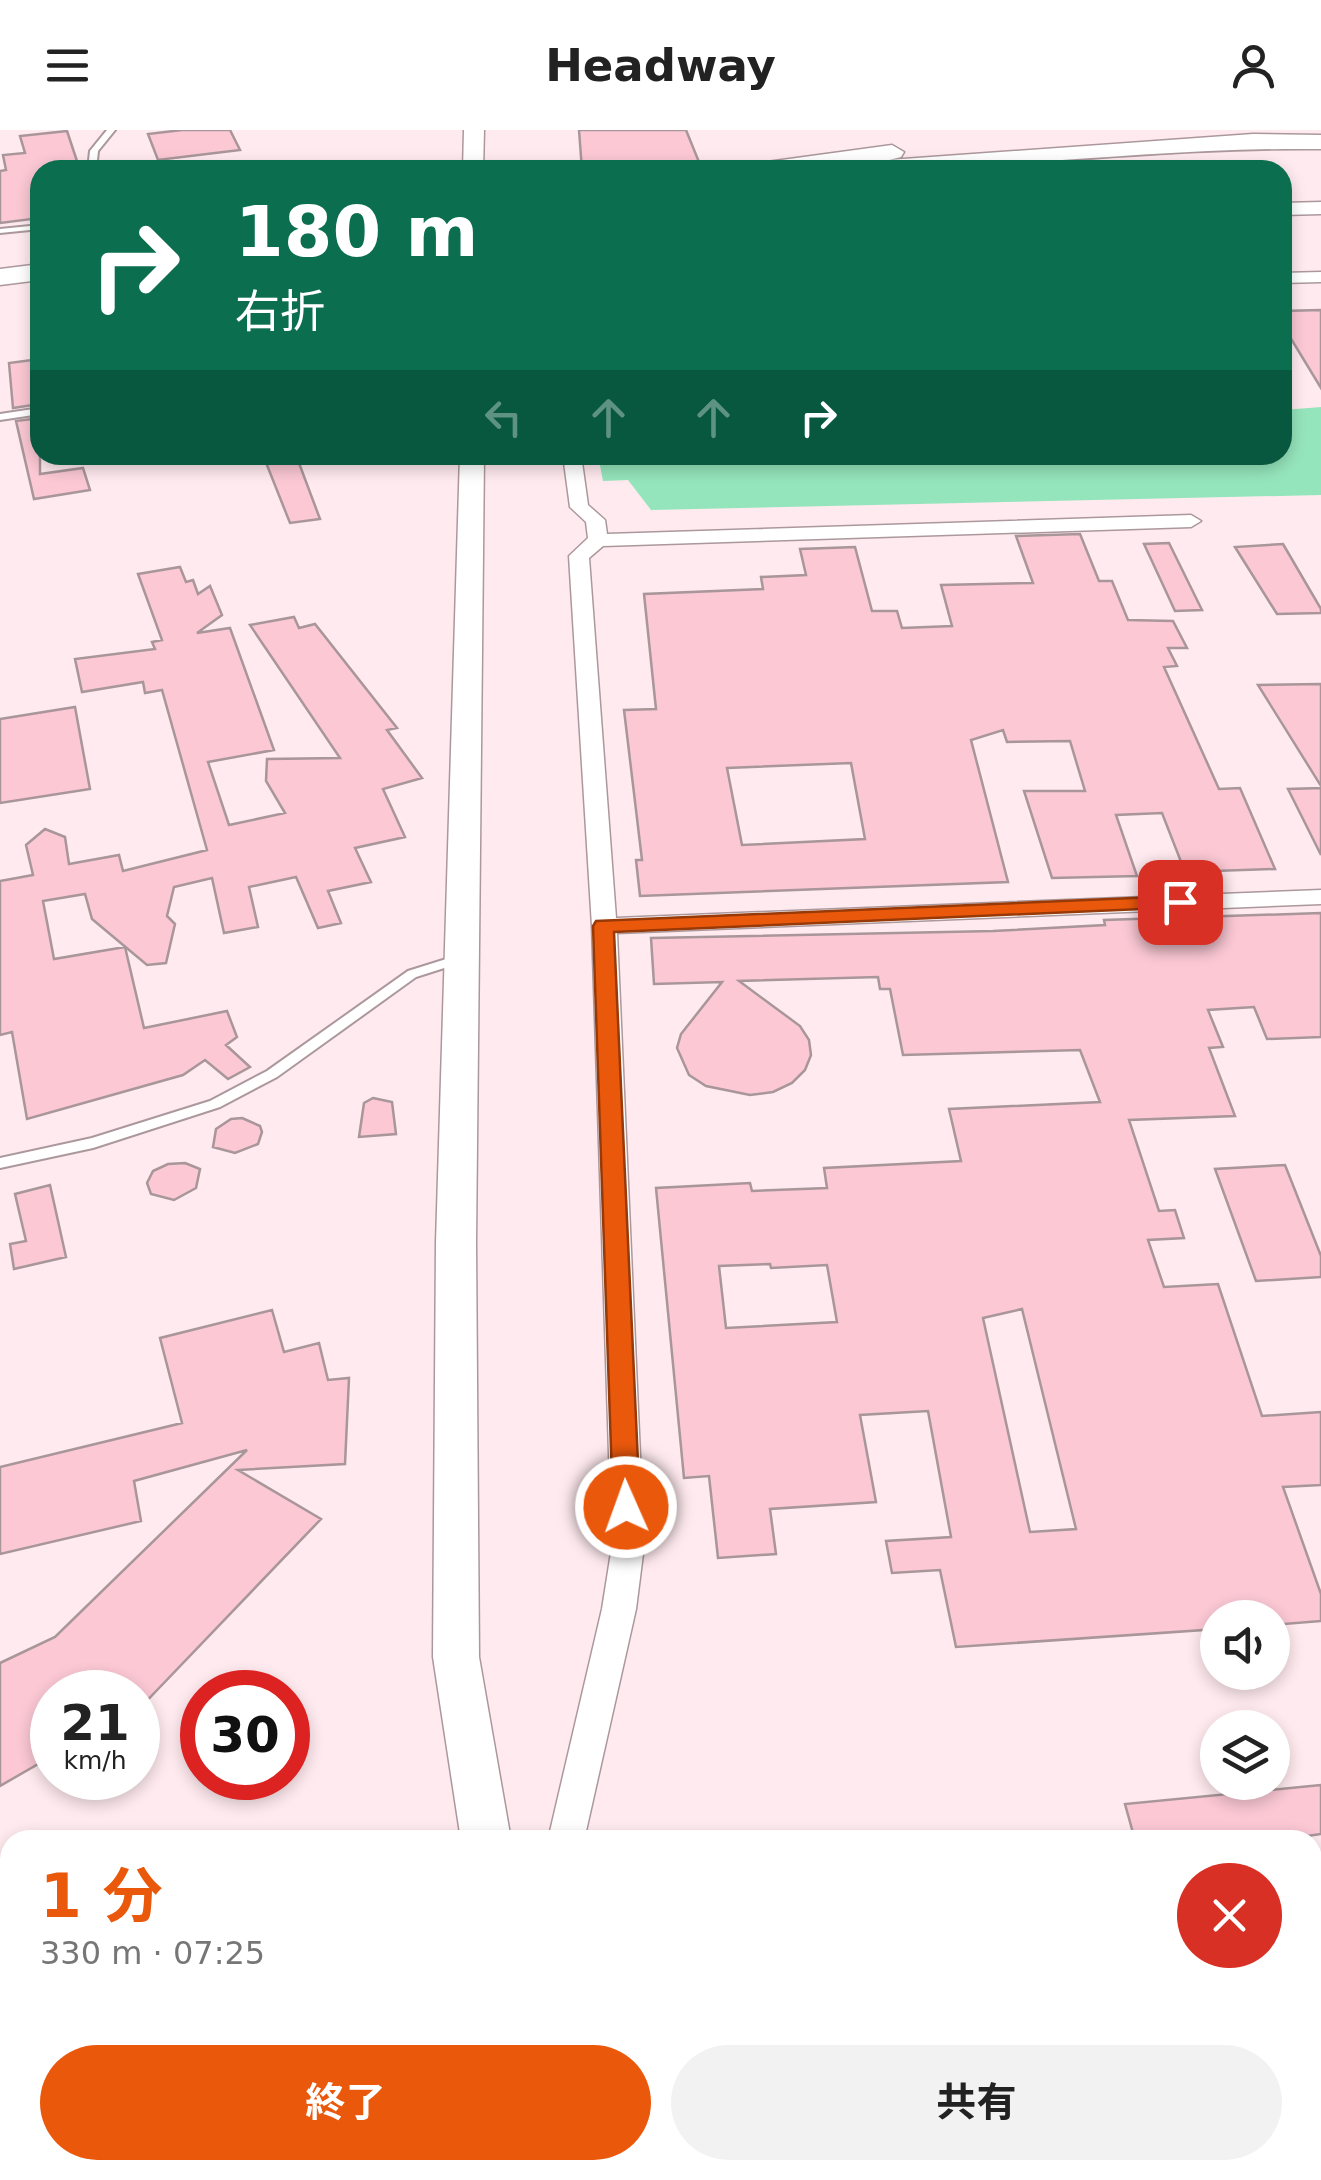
<!DOCTYPE html>
<html lang="ja">
<meta charset="utf-8">
<style>
:root{--surface:#fff;--page:#f2f2f2;--text:#222;--muted:#767676;--accent:#ea580c}
body{margin:0;font-family:"DejaVu Sans","Noto Sans JP",sans-serif;background:var(--page);color:var(--text);height:100vh;display:flex;flex-direction:column;font-size:38px;white-space:nowrap}
*{box-sizing:border-box;margin:0}
p{font-size:32px;color:var(--muted)}
.icon{flex:none;width:55px;height:55px;fill:none;stroke:currentColor;stroke-width:2;stroke-linecap:round;stroke-linejoin:round}
.map{position:relative;flex:1;overflow:hidden}
.panel{position:absolute;left:0px;top:1700px;width:1322px;height:350px;display:flex;flex-direction:column;background:var(--surface);border-radius:30px 30px 0 0;box-shadow:0 5px 15px #0003}
.panel>*{flex:none}
.guide{position:absolute;left:30px;top:30px;width:1262px;height:305px;border-radius:30px;box-shadow:0 5px 15px #0003;background:#0b6e4f;color:#fff;overflow:hidden}
.buttons{position:absolute;left:1200px;top:1470px;display:grid;gap:20px}
.buttons a{display:grid;place-items:center;width:90px;height:90px;border-radius:50%;background:var(--surface);box-shadow:0 5px 15px #0003;font-size:50px}
.speed{position:absolute;left:30px;top:1540px;display:flex;gap:20px;font-size:50px;font-weight:700;text-align:center}
.speed>*{display:grid;place-content:center;width:130px;height:130px;border-radius:50%;background:var(--surface);box-shadow:0 5px 15px #0003;line-height:1}
.speed small{font-size:25px;font-weight:400}
.speed .limit{border:15px solid #d22;background:#fff;color:#111}
.pin{position:absolute;display:grid;place-items:center;width:85px;height:85px;color:#fff;margin:-42px;border-radius:20px;box-shadow:0 5px 15px #0006}
.me{position:absolute;width:110px;margin:-55px;rotate:358deg;stroke-linejoin:round;filter:drop-shadow(0 0 8px #0008)}
.turn{display:flex;align-items:center;gap:35px;height:210px;padding:0 40px;font-size:45px}
.turn .icon{width:130px;height:130px;stroke-width:2.5}
.turn b{display:block;font-size:70px;line-height:85px}
.lanes{display:flex;align-items:center;height:95px;padding:0 40px;background:#0003;justify-content:center;gap:50px;direction:ltr}
.lanes .off{opacity:.35}
.round{display:grid;place-items:center;flex:none;width:105px;height:105px;border-radius:52px;background:var(--page)}
.summary{display:flex;align-items:center;justify-content:space-between;height:170px;padding:0 40px}
h1{font-size:60px;font-weight:700;line-height:75px;color:var(--accent)}
.button{display:flex;gap:20px;margin-top:auto;padding:20px 40px}
.button a{flex:1;height:115px;border-radius:60px;background:var(--accent);color:#fff;font-size:40px;font-weight:700;line-height:115px;text-align:center}
.button a+a{background:var(--page);color:var(--text)}
header{display:flex;justify-content:space-between;align-items:center;height:130px;padding:0 40px;background:var(--surface);font-size:45px;font-weight:700}
.map>svg:first-child{display:block}
.water{fill:#95e5bc}
.building{fill:#fbc8d4;stroke:#a8969a;stroke-width:2.5;fill-rule:evenodd}
.lines{fill:none;stroke-linecap:round;stroke-linejoin:round}
.lane-casing{stroke:#ab989c;stroke-width:4}
.street-casing{stroke:#ab989c;stroke-width:3}
.secondary-casing{stroke:#ab989c;stroke-width:3}
.highway-casing{stroke:#ab989c;stroke-width:3}
.lane{fill:#fff;fill-rule:evenodd}
.street{fill:#fff;fill-rule:evenodd}
.secondary{fill:#fff;fill-rule:evenodd}
.highway{fill:#fff;fill-rule:evenodd}
.route{fill:#ea580c;stroke:#983908;stroke-width:2.5}
</style>
<header><svg class="icon" aria-label="menu" viewBox="0 0 24 24"><path d="M4 6h16M4 12h16M4 18h16"/></svg>Headway<svg class="icon" aria-label="person" viewBox="0 0 24 24"><circle cx="12" cy="8" r="4"/><path d="M4 21q1-7 8-7t8 7"/></svg></header>
<div class="map">
<svg width="1321" height="2050" viewBox="0 0 1321 2050">
<rect width="100%" height="100%" fill="#ffeaef"/>
<!-- water -->
<path class="water" d="M1321 277V365L651 380 628 350 603 351 598 325H1282L1283 280Z"/>
<!-- building -->
<path class="building" d="M182 0H230L240 20 158 30 148 4Z
M579 0H686L699 32 582 40Z
M67 1 80 40H40V88L0 93V41L6 40 3 25 25 23 20 6Z
M1321 180V258L1282 194V181Z
M40 229V274L13 278 9 233Z
M40 288V344L83 338 90 360 34 369 16 291Z
M263 325H296L320 389 290 393Z
M1080 404 1099 451H1112L1128 490 1173 491 1187 518H1168L1177 536 1164 537 1219 659 1240 658 1275 739 1185 742 1162 683 1116 685 1137 746 1052 748 1024 661H1085L1070 611 1007 612 1003 600 971 610 1008 752 640 766 636 730H642L624 580 656 579 644 464 763 459 761 447 806 445 800 419 855 417 872 481H897L902 498 952 496 941 455 1033 453 1016 406ZM851 633 865 709 742 715 727 638Z
M1169 413 1202 480 1175 481 1144 414Z
M1283 414 1321 479V483L1277 484 1235 417Z
M180 437 186 452 193 450 198 464 210 456 222 485 197 503 230 498 274 620 208 632 229 695 285 683 266 651 267 629 340 628 250 495 294 487 299 498 315 494 397 598 387 600 422 648 383 659 405 707 355 718 371 752 328 761 341 793 318 798 296 747 249 757 258 797 224 803 212 748 174 757 167 786 175 794 166 833 147 835 92 789 85 764 43 771 54 829 125 817 144 898 227 881 237 907 226 915 250 937 228 949 205 930 183 945 27 989 12 902 0 905V751L33 745 26 715 45 699 65 707 69 734 119 725 123 741 207 720 162 560 145 563 143 552 82 562 75 529 155 519 152 512 162 510 138 444Z
M1321 554V656L1258 555Z
M75 577 90 659 0 673V589Z
M1321 658V725L1288 659Z
M1321 783V907L1267 909 1254 877 1208 880 1223 917 1209 918 1235 986 1129 990 1159 1081 1175 1080 1184 1108 1148 1110 1164 1157 1218 1154 1262 1286 1321 1282V1355L1283 1357 1321 1464V1491L1272 1495V1488H1218V1499L956 1517 940 1440 892 1443 886 1411 951 1407 928 1281 860 1285 876 1372 770 1379 776 1424 718 1428 709 1346 684 1348 656 1058 750 1053 752 1061 827 1058 824 1038 961 1031 949 979 1100 972 1080 920 903 925 890 859H880L878 847 739 851 800 896 809 910 811 925 805 940 792 953 773 962 750 965 706 956 689 945 677 918 681 904 722 852 654 854 651 808 993 801 1105 795 1104 790ZM770 1134 771 1138 827 1135 837 1192 726 1198 719 1136ZM1022 1179 1076 1399 1030 1402 983 1188Z
M373 968 392 972 396 1004 359 1007 364 973Z
M242 988 260 996 262 1002 258 1014 235 1023 213 1017 216 999 231 989Z
M185 1033 200 1039 196 1058 174 1070 151 1064 147 1053 153 1041 168 1034Z
M1285 1035 1321 1126V1147L1256 1151 1215 1039Z
M50 1055 66 1127 14 1139 10 1114 26 1111 15 1064Z
M272 1180 284 1222 319 1213 328 1250 349 1248 345 1334 238 1340 321 1389 138 1580V1562H52V1626L0 1656V1533L55 1507 247 1320 134 1351 141 1391 0 1424V1337L182 1293 160 1208Z
M1321 1655V1704L1286 1709 1135 1710 1125 1674Z"/>
<g class="lines">
<!-- lane casing -->
<g class="lane-casing">
<path id="lane" d="M107 0H115L98 21 96 40H88L90 21Z
M40 95V99L0 103V99Z
M40 278V284L0 290V284Z
M459 825 463 826 465 829 463 832 416 847 277 947 220 977 93 1018 0 1038V1028L92 1008 210 971 267 941 408 841Z"/>
</g>
<!-- street casing -->
<g class="street-casing">
<path id="street" d="M1321 142V152L1282 153V143Z
M563 325H581L588 375 605 390 607 404 1191 385 1201 391 1191 397 603 416 589 428 616 788 1321 760V774L617 803 644 1416 636 1479 584 1710H548L602 1479 612 1416 592 796 569 426 588 408 586 392 570 377Z
M23 2040H63L61 2050H21Z
M151 2040H191L190 2050H150Z"/>
</g>
<!-- secondary casing -->
<g class="secondary-casing">
<path id="secondary" d="M464 0H484L483 40H463Z
M1321 72V84L1282 85V73Z
M460 325H484L476 1112 479 1527 511 1710H461L433 1527 436 1112Z
M493 2040H549L548 2050H492Z"/>
</g>
<!-- highway casing -->
<g class="highway-casing">
<path id="highway" d="M1253 4 1321 5V19C1162 17 1005 40 846 40L849 36 754 40 767 32 892 15 904 22 901 27 889 30Z
M40 134V150L0 155V139Z"/>
</g>
<!-- lane -->
<use href="#lane" class="lane"/>
<!-- street -->
<use href="#street" class="street"/>
<!-- secondary -->
<use href="#secondary" class="secondary"/>
<!-- highway -->
<use href="#highway" class="highway"/>
</g>
<!-- route -->
<path class="route" d="M1180 766 1190 772 1187 777 614 802 640 1377 636 1385 626 1388 617 1385 613 1377 593 796 596 791Z"/>
</svg>
<div class="buttons">
<a><svg class="icon" aria-label="sound" viewBox="0 0 24 24"><path d="M4 9h4l5-4v14l-5-4H4zM17 9q2 3 0 6"/></svg></a>
<a><svg class="icon" aria-label="layers" viewBox="0 0 24 24"><path d="M12 4l9 5-9 5-9-5zM3 14l9 5 9-5"/></svg></a>
</div>
<div class="speed"><div>21<small>km/h</small></div><div class="limit">30</div></div>
<div class="pin" style="left:1180px;top:772px;background:#d93025"><svg class="icon" aria-label="arrive" viewBox="0 0 24 24"><path d="M6 21V4h12l-3 4 3 4H6"/></svg></div>
<svg class="me" style="left:626px;top:1377px" viewBox="-20 -20 40 40"><circle r="17" fill="#ea580c" stroke="#fff" stroke-width="3"/><path d="M0-11L8 9 0 5-8 9z" fill="#fff"/></svg>
<div class="guide">
<div class="turn"><svg class="icon" aria-label="right" viewBox="0 0 24 24"><path d="M7 20v-9h11M14 6l5 5-5 5"/></svg><div><b>180 m</b>右折</div></div>
<div class="lanes"><svg class="icon off" aria-label="left" viewBox="0 0 24 24"><path d="M17 20v-9H6M10 6l-5 5 5 5"/></svg><svg class="icon off" aria-label="ahead" viewBox="0 0 24 24"><path d="M12 20V5M6 11l6-6 6 6"/></svg><svg class="icon off" aria-label="ahead" viewBox="0 0 24 24"><path d="M12 20V5M6 11l6-6 6 6"/></svg><svg class="icon" aria-label="right" viewBox="0 0 24 24"><path d="M7 20v-9h11M14 6l5 5-5 5"/></svg></div>
</div>
<section class="panel">
<div class="summary"><div><h1>1 分</h1><p>330 m · 07:25</p></div><a class="round" style="background:#d93025;color:#fff"><svg class="icon" aria-label="close" viewBox="0 0 24 24"><path d="M6 6l12 12M18 6L6 18"/></svg></a></div>
<div class="button"><a>終了</a><a>共有</a></div>
</section>
</div>
